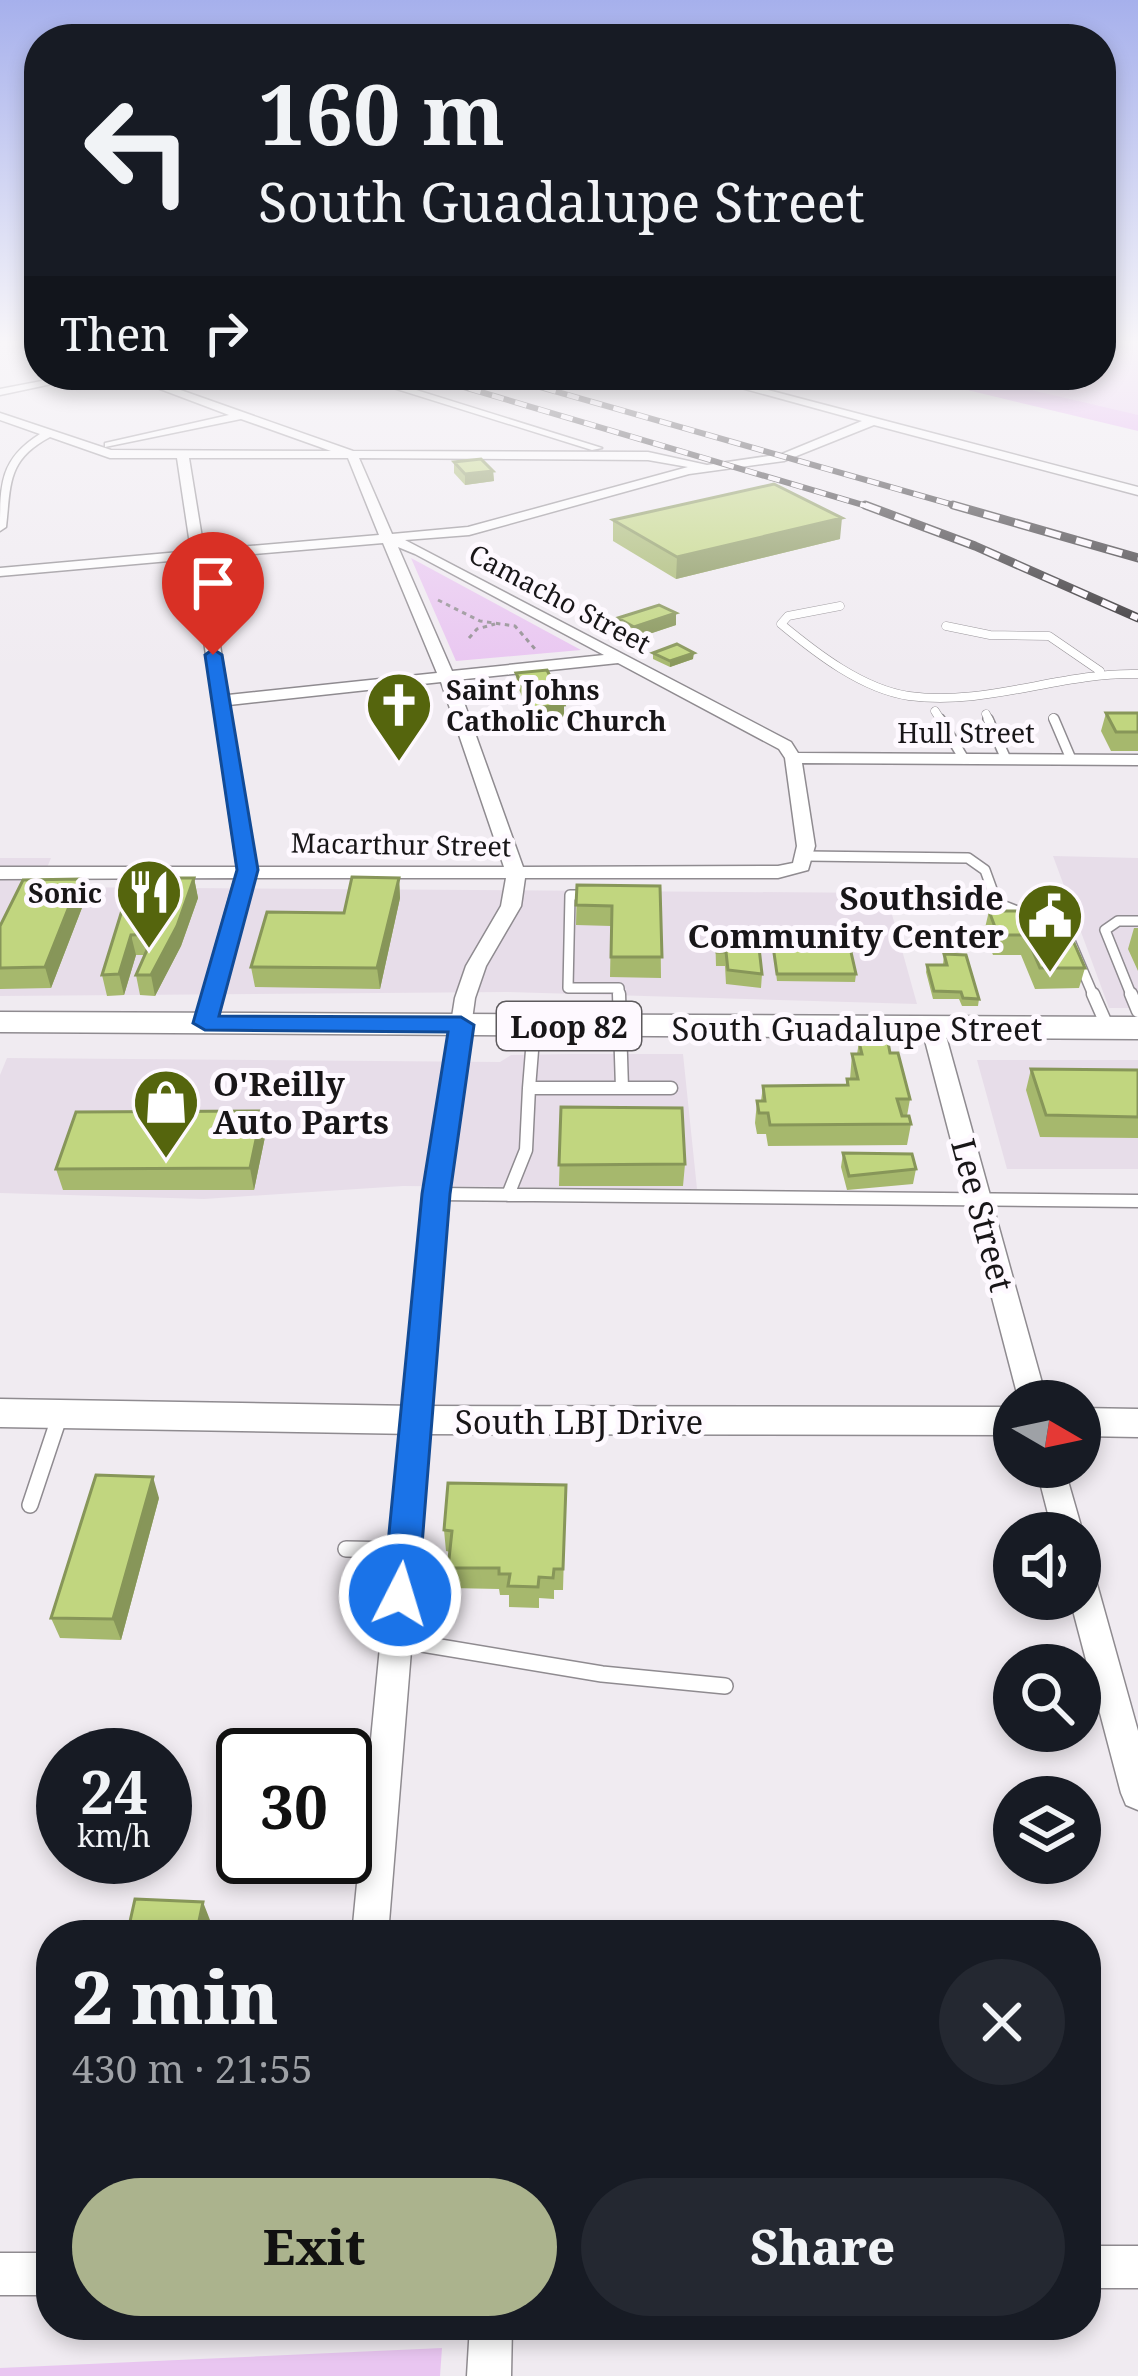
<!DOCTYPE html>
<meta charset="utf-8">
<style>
:root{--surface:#171b24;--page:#242831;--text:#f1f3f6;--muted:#9ea1a6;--accent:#abb38d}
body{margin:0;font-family:"Noto Serif",serif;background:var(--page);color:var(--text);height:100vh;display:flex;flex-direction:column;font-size:45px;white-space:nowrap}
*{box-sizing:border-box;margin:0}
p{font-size:39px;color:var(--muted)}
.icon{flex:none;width:66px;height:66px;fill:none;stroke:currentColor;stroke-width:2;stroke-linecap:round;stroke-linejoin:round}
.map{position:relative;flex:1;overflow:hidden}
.details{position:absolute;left:36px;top:1920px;width:1065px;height:420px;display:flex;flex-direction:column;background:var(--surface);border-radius:48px;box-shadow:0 6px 18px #0003}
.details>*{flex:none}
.guide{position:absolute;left:24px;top:24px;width:1092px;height:366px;border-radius:48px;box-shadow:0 6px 18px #0003;background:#171b24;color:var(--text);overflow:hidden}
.needle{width:78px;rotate:99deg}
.fabs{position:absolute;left:993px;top:1380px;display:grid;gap:24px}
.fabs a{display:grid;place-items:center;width:108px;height:108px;border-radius:50%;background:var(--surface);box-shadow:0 6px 18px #0003;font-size:60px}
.speed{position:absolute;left:36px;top:1728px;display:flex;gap:24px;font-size:60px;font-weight:700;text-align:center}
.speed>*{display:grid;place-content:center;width:156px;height:156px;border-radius:50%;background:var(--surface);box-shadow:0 6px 18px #0003;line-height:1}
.speed small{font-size:30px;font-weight:400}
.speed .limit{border:6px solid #111;border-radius:18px;background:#fff;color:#111}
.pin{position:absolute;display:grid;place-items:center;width:102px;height:102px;color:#fff;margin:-123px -51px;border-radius:50% 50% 50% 0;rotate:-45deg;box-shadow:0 0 12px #0007}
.pin .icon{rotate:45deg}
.me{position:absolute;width:132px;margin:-66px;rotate:5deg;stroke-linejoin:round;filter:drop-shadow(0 0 9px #0008)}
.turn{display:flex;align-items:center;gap:42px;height:252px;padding:0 36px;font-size:54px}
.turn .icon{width:156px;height:156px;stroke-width:2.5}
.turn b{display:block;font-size:84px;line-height:102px}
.then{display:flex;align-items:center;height:114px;padding:0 36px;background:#0003;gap:24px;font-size:45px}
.round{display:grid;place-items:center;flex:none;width:126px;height:126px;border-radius:63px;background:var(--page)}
.summary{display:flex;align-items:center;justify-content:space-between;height:204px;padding:0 36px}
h1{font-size:72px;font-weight:800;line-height:90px}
.cta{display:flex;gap:24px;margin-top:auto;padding:24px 36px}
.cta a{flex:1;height:138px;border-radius:72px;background:var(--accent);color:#111;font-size:48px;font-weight:800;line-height:138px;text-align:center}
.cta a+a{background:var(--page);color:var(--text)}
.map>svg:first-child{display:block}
.built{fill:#e7dde9}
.green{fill:#e9c6f1}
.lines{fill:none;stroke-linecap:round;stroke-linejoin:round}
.river{fill:#e4abf1;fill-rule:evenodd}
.service-far3-casing{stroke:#8f8b90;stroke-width:9}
.service-far2-casing{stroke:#8f8b90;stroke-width:12}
.service-far1-casing{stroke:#8f8b90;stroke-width:15}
.service-casing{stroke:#8f8b90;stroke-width:18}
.minor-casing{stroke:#8f8b90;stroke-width:3}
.tertiary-casing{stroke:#8f8b90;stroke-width:3}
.primary-casing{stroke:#8f8b90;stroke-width:3}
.path{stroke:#938f93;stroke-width:3;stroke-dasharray:4.5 4.5;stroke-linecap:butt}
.service-far3{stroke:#fff;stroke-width:8}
.service-far2{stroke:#fff;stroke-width:9}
.service-far1{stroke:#fff;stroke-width:12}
.service{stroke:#fff;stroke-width:15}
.minor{fill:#fff;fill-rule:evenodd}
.tertiary{fill:#fff;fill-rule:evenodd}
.primary{fill:#fff;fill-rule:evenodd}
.rail-far1-casing{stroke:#312e31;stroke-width:6}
.rail-casing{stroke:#312e31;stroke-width:9}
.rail-far1{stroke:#fef9ff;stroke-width:4.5;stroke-dasharray:12;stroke-linecap:butt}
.rail{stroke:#fef9ff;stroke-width:6;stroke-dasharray:16;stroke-linecap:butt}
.wall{fill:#a6b86d}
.shaded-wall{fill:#879659}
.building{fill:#c1d67f;stroke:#879659;stroke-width:3}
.route{fill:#1a73e8;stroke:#114b97;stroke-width:3}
.labels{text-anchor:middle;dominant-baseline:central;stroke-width:10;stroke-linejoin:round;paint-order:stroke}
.far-street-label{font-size:27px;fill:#181618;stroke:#fef9ff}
.far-poi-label{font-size:27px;font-weight:bold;fill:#181618;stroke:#fef9ff;text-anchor:start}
.shield{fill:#fef9ff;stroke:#5d5a5d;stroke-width:3}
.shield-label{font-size:30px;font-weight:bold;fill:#181618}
.poi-label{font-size:33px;font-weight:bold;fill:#181618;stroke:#fef9ff;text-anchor:end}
.street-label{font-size:33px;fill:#181618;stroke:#fef9ff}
</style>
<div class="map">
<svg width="1138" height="2376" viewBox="0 0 1138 2376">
<rect width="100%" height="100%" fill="#f0ebf1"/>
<!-- built -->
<path class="built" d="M1053 856 1138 858V1008H1109Z
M0 858H51L39 887 886 893 917 1004 506 992 0 996Z
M570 1054H683L697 1189 403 1186 204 1199 0 1193V1075L7 1058 500 1062 511 1055Z
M977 1060H1138V1169H1007Z"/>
<!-- green -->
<path class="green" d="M1101 340H1138V416L1128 420 939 375H1101Z
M411 558 581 650 456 661Z
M442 2348 440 2376H0V2368Z"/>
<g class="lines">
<!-- river -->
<path class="river" d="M923 375H967L1138 415V431L926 380Z"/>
<!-- service-far3 casing -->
<g class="service-far3-casing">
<path id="service-far3" d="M840 606 788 616 781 624C816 653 862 689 909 696 985 707 1061 672 1138 674
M946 626 990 635 1049 636 1100 671
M935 711 942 722
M986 714 990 722
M1053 718 1055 722"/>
</g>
<!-- service-far2 casing -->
<g class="service-far2-casing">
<path id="service-far2" d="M940 719 964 759
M988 719 1006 759
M1054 719 1071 759
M806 856 968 858 985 870 997 903 1025 914
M591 895H570L568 988H619V997
M1062 922 1094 997
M1132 997 1105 930 1118 921H1138"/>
</g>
<!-- service-far1 casing -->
<g class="service-far1-casing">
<path id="service-far1" d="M1093 994 1108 1028
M1131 994 1138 1011
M534 1026 529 1088H622L619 994
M622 1088H671
M437 1194 1138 1201
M508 1195 526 1150 529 1088"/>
</g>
<!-- service casing -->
<g class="service-casing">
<path id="service" d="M30 1505 60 1415
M346 1549 403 1550
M398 1640 602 1674 725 1686"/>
</g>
<!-- minor casing -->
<g class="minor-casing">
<path id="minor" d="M20 340 39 341V347L22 342Z
M73 375H94L0 395V389Z
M123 375H138L353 451 648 452 707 465 782 454 862 421 694 375H711L1138 487V495L874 425 784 461 689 474 469 535 405 540 791 742 798 753 1138 755V765L802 763 815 846 808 870 778 878H525L521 906 486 966 475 998 448 1194 388 1935H352L424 1194 455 998 466 966 501 906 506 878H254L216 1023 205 1029 194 1023 235 878 0 879V867H237L192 559 0 576V568L191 551 177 458H110L50 437C7 460 11 483 6 527L0 531C0 484 0 459 40 434L0 420V413L111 450 331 451 241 419 105 447V443L229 415ZM189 458H348L379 535 204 550ZM359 458 648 460 688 467 468 527 392 534ZM383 543 437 673 228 695 206 558ZM398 547 415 554 604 655 452 671ZM618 663 779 749 785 758 797 846 793 863 778 866 523 867 456 680ZM441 682 504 867H256L229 705Z
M352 375H368L602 448 592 450Z
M933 1023 944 1029 1047 1401H1019L922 1029Z
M1036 1467H1064L1083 1533 1080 1539V1533H1053Z
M1080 1564 1091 1568 1095 1577 1138 1731V1810L1126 1805 1121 1793 1070 1599H1080Z
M1086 2246H1138V2288H1086Z
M0 2253H51V2295H0Z
M470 2325H512L511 2376H467Z"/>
</g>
<!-- tertiary casing -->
<g class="tertiary-casing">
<path id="tertiary" d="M0 1399 415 1406 1014 1407V1435L415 1434 0 1427Z
M1080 1408 1138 1409V1437L1080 1436Z"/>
</g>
<!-- primary casing -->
<g class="primary-casing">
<path id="primary" d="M0 1012 1138 1017V1039L0 1032Z"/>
</g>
<!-- path -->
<path class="path" d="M438 600 480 621 515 626 535 649
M469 638 477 629 495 624"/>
<!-- service-far3 -->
<use href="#service-far3" class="service-far3"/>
<!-- service-far2 -->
<use href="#service-far2" class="service-far2"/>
<!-- service-far1 -->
<use href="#service-far1" class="service-far1"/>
<!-- service -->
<use href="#service" class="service"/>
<!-- minor -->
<use href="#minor" class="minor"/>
<!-- tertiary -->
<use href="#tertiary" class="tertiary"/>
<!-- primary -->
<use href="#primary" class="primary"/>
<!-- rail-far1 casing -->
<g class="rail-far1-casing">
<path id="rail-far1" d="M423 375 873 508
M498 375 964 508"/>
</g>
<!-- rail casing -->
<g class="rail-casing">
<path id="rail" d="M865 505 975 546 1138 618
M953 505 1138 558"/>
</g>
<!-- rail-far1 -->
<use href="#rail-far1" class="rail-far1"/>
<!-- rail -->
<use href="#rail" class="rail"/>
</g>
<!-- wall -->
<path class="wall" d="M454 462 493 471 494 481 465 485 454 473Z
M613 520 840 539 676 579 613 541Z
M676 613V625L634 639 618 630V618Z
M653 653 693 659 670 667 653 659Z
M516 673 564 705V717L533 721 517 685Z
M1106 713H1138V751H1111L1101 731Z
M132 878H194L198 898 181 946 155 996 140 995 136 975 144 955H136L124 995 107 996 102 975Z
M399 878 400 898 380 989 255 987 251 967 344 913Z
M80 879 85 900 51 988 0 989V926Z
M577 885 660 886 661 978 610 977 611 926 576 925Z
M989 911 1085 968 1079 988 1035 989 1021 955H993L984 932Z
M1134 928H1138V971L1128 949Z
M715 929 762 974 761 988 726 984 725 966H716Z
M772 939 856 974 855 982 777 981Z
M944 954 979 999 978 1006H962L959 999H933L926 972 927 965H943Z
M859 1042 890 1053 910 1099 907 1116 911 1124 907 1145 768 1146 766 1134H757L755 1123 757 1101H761L763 1086 846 1085 847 1079H850L852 1054H857Z
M1031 1069 1138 1070V1138L1040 1137 1026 1090Z
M561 1107 685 1164 683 1186H559Z
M262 1111 266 1132 254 1190H63L56 1169Z
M843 1153 916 1169 913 1184 847 1190 841 1167Z
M566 1485 563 1590H554V1599L539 1598V1608L509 1607V1595H500L499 1589 450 1588 448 1568 450 1552 446 1551 444 1530Z
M159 1498 121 1640 60 1638 51 1618Z"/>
<!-- shaded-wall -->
<path class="shaded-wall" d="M493 471 494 481 465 485V474Z
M842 518 840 539 676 579 677 557Z
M676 613V625L634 639V627Z
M694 653 693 659 670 667V661Z
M564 705V717L533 721V708Z
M194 878 198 898 181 946 155 996 151 975Z
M399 878 400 898 380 989 377 968Z
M80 879 85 900 51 988 45 967Z
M131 935 136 955 124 995 119 974Z
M262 1111 266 1132 254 1190 250 1168Z
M153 1477 159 1498 121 1640 113 1619Z
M203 1902 210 1920 207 1935H196Z"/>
<!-- building -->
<path class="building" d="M481 459 493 471 465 474 454 462Z
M774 484 842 518 677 557 613 520Z
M659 605 676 613 634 627 618 618Z
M677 644 694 653 670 661 653 653Z
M547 670 564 705 533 708 516 673Z
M1106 713H1138V732H1116Z
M352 877 399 878 377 968 251 967 267 912 344 913Z
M132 878H194L177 926 151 975H136L154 934 131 935 119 974 102 975Z
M80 879 45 967 0 968V926L23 880Z
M577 885 660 886 662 957H611L612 906 576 905Z
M989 911H1060L1085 968H1040L1026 935H998Z
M715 929 757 930 762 974 728 970 726 952H717Z
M772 939H848L856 974H777Z
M944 954 966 955 979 999 963 998 961 992 934 991 927 965H947Z
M859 1042H888L890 1053H898L910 1099H897L902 1116H909L911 1124 770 1125 768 1113H759L757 1101H765L763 1086 848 1085 847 1079H858L852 1054H862Z
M1031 1069 1138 1070V1117L1046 1115Z
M561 1107 682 1108 685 1164 559 1165Z
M262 1111 250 1168 56 1169 76 1112Z
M843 1153 912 1154 916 1169 849 1176Z
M96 1475 153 1477 113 1619 51 1618Z
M448 1483 566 1485 563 1569H554L553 1578 539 1577 538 1587 508 1586 510 1574H499V1568H448L452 1531 444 1530Z
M135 1899 203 1902 196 1935H127Z"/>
<!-- sky -->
<linearGradient id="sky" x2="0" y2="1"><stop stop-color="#a6b0ec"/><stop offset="0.51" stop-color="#f8f6f9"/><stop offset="1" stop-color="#f8f6f9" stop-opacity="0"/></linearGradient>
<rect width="1138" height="672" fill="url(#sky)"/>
<!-- route -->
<path class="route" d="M213 649 222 655 258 870 219 1016 461 1017 474 1025 450 1194 418 1595 413 1606 400 1610 388 1606 383 1595 422 1194 448 1032 205 1030 193 1023 237 870 205 655Z"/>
<!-- icons -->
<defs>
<g id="church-pin" transform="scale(3.45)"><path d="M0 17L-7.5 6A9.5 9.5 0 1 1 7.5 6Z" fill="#55650d" stroke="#fef9ff"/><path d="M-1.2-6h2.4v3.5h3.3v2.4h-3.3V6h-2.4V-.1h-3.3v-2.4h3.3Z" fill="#fff"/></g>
<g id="restaurant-pin" transform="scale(3.45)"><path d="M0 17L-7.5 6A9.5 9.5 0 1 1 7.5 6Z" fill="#55650d" stroke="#fef9ff"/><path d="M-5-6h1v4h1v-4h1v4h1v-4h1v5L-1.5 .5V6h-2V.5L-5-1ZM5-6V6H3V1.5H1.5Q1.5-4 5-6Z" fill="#fff"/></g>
<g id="civic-pin" transform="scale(3.45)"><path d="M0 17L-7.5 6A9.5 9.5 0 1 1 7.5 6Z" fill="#55650d" stroke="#fef9ff"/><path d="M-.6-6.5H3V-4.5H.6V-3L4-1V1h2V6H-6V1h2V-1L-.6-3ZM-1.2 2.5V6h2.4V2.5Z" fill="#fff"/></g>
<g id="shop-pin" transform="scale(3.45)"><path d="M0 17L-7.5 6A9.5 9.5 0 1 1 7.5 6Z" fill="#55650d" stroke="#fef9ff"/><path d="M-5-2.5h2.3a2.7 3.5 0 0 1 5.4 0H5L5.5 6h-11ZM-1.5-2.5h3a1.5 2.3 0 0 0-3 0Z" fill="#fff"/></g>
</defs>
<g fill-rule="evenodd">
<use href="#church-pin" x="399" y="705"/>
<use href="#restaurant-pin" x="149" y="892"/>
<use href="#civic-pin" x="1050" y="916"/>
<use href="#shop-pin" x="166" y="1102"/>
</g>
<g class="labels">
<!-- far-street labels -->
<g class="far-street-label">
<text transform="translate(560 598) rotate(28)">Camacho Street</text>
<text x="966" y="732">Hull Street</text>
<text transform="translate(401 844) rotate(1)">Macarthur Street</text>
</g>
<!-- far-poi labels -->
<g class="far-poi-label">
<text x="446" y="689">Saint Johns<tspan x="446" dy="31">Catholic Church</tspan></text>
<text x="102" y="892" text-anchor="end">Sonic</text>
</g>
<!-- shield labels -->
<rect class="shield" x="497" y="1002" width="144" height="48" rx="9"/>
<g class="shield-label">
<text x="569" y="1026">Loop 82</text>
</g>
<!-- poi labels -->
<g class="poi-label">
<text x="1004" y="897">Southside<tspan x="1004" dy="38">Community Center</tspan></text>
<text x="213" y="1083" text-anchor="start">O'Reilly<tspan x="213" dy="38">Auto Parts</tspan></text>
</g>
<!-- street labels -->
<g class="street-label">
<text x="857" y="1028">South Guadalupe Street</text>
<text transform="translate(983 1215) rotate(75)">Lee Street</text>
<text x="579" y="1421">South LBJ Drive</text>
</g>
</g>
</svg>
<div class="fabs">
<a><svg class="needle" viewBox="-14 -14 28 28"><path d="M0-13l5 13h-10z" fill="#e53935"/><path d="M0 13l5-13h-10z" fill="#9ea1a6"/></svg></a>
<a><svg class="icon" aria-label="sound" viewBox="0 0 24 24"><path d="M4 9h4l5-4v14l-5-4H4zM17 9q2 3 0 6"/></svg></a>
<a><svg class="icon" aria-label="search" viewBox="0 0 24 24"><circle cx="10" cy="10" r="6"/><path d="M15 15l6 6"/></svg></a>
<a><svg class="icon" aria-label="layers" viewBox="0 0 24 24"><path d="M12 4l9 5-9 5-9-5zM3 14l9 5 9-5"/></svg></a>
</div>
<div class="speed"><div>24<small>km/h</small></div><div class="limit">30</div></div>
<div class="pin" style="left:213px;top:655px;background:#d93025"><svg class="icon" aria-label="arrive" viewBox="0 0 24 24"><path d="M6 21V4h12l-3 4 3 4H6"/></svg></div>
<svg class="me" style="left:400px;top:1595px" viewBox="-20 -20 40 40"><circle r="17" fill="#1a73e8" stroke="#fff" stroke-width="3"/><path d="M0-11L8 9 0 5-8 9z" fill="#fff"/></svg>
<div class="guide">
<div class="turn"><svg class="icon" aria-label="left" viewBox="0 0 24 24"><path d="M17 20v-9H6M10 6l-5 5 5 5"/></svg><div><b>160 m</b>South Guadalupe Street</div></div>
<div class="then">Then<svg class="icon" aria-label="right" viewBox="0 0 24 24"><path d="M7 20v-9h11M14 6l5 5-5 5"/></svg></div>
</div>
<section class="details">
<div class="summary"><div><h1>2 min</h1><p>430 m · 21:55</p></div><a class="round"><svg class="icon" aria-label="close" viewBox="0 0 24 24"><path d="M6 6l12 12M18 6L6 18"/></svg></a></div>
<div class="cta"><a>Exit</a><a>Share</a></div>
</section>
</div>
